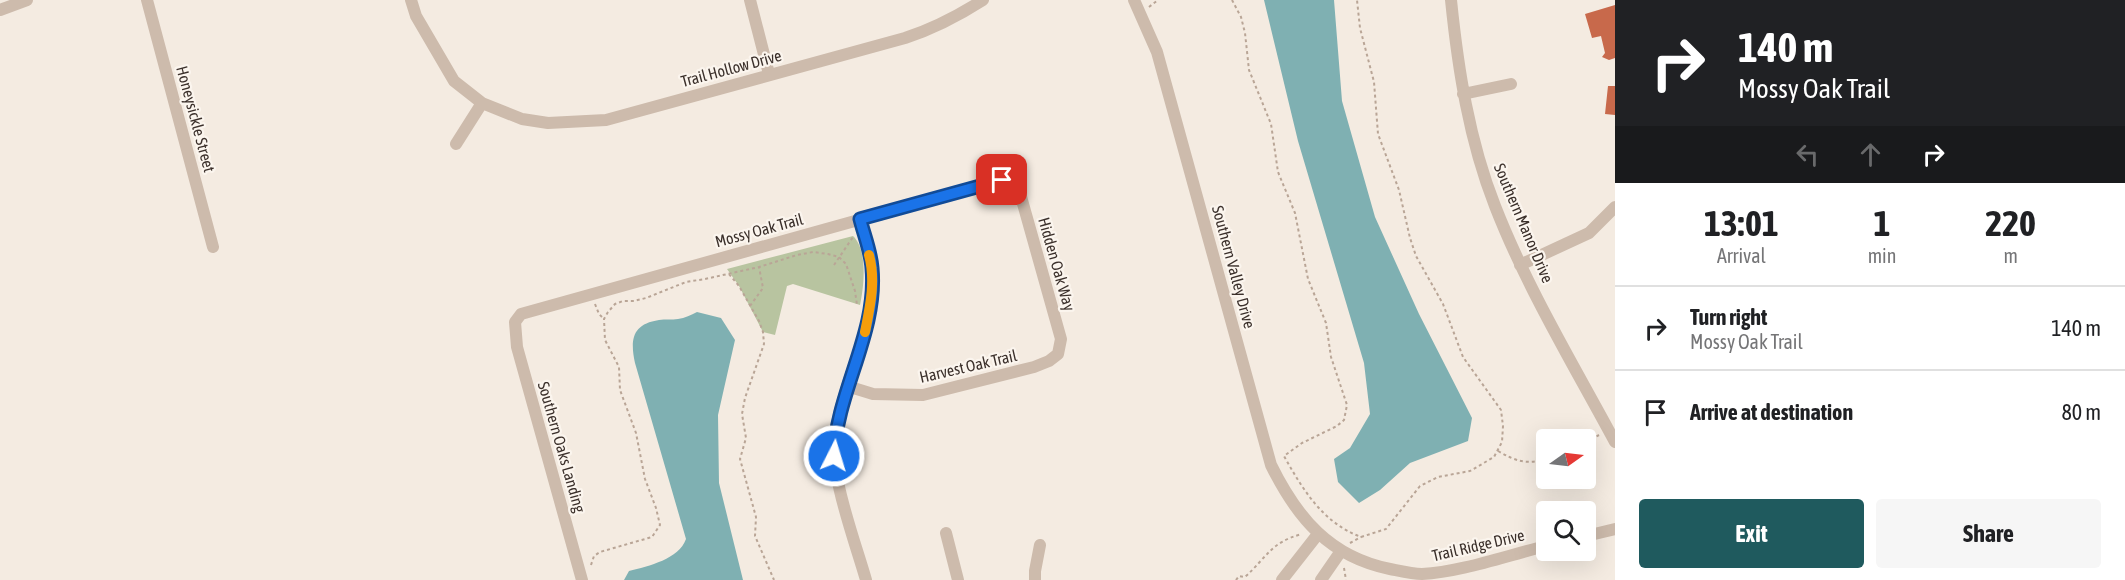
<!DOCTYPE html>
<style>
:root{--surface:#fff;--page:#f6f6f6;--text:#202124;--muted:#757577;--line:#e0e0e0;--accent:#1f5a5e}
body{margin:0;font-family:"Asap Condensed",sans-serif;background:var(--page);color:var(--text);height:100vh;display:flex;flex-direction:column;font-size:22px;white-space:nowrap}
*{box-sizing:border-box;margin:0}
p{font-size:20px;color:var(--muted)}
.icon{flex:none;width:33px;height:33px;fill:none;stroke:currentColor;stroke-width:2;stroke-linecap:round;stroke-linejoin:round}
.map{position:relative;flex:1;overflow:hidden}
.drawer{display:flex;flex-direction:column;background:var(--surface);width:510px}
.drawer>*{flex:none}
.top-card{background:#202124;color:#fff;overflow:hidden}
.needle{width:39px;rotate:76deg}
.tools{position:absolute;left:1536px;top:429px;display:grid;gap:12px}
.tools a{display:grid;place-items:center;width:60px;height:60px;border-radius:6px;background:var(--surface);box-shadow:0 6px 24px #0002;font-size:30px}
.pin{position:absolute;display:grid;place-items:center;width:51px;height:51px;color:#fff;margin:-26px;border-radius:12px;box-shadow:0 3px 9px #0006}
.me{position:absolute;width:66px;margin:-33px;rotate:5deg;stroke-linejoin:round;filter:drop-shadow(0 0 4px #0008)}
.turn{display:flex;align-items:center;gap:21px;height:126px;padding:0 24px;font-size:27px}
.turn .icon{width:78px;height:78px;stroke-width:2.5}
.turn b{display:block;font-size:42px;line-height:51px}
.lanes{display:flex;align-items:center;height:57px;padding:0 24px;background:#0003;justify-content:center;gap:30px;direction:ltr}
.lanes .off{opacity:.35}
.eta{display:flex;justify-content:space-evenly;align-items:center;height:102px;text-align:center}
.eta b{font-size:36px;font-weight:700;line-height:42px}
.primary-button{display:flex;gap:12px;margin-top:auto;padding:12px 24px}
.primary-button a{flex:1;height:69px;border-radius:6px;background:var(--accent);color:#fff;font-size:24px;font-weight:700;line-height:69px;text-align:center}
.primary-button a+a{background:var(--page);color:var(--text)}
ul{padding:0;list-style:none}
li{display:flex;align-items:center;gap:18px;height:84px;padding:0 24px;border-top:2px solid var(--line)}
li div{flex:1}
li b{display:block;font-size:22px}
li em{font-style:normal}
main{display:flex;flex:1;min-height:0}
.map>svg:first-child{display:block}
.green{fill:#b8c4a0}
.water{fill:#7fb0b2}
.building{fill:#c8694b}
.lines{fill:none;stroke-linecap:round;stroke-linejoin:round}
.path{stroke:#b9a596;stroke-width:2;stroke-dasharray:3 3;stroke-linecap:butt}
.minor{stroke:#cdbbac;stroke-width:12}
.route-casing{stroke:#114b97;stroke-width:15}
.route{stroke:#1a73e8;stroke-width:10}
.slow{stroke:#f59e0b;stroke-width:10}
.labels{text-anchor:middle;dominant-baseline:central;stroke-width:4.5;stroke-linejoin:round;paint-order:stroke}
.street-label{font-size:16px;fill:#3b302b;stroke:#fbf5ee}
</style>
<main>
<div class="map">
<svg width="1615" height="580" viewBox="0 0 1615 580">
<rect width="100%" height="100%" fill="#f4ebe1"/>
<!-- green -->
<path class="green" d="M853 236C868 250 864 287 860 305L793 284 787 286 775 335 763 332 739 286 727 269Z"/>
<!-- water -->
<path class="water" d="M1264 0H1334L1342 101 1375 217 1419 314 1472 418 1468 441 1410 463 1380 490 1359 503 1338 482 1334 459 1350 448 1370 414 1364 363 1298 141Z
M697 312 721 318 735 340 718 415 719 483 743 580H624L629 571C649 566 679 559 686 539L635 363C630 340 632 324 659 320 665 319 672 320 678 319 685 318 691 315 697 312Z"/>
<!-- building -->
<path class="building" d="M1615 5V58L1609 60 1602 57 1605 53 1601 36 1592 38 1585 14Z
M1608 86H1615V115L1605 114Z"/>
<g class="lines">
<!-- path -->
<path class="path" d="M1232 0 1241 17 1245 33 1249 70 1271 124 1278 172 1295 213 1308 279 1326 323 1331 357 1347 405 1344 420 1337 426 1302 443 1284 456C1303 490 1323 523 1361 537L1386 529 1420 486 1438 477 1470 471 1494 457 1502 442 1503 426 1501 410 1463 357 1443 304 1416 256 1410 238 1399 190 1378 134 1374 82 1360 28 1357 0
M1149 7 1158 0
M834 265 853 237
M729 274 739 286 759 321 763 332 764 344 745 398 742 414 746 438 740 459 756 517 755 536 774 580
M595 304 599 314 604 319
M750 306 763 288 759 267
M1586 442 1599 435
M1498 451C1515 461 1527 465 1546 459
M1350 543 1361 537
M591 565 594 556 600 552 652 537 660 525 656 508 645 479 636 433 620 390 619 367 605 340 604 319 608 312 615 304 623 301H634L646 298 686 282 705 279 759 267 797 255 813 252 828 254 839 257 846 264 855 291 857 305
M1344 568 1346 580
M1236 580 1239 576 1245 577C1267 557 1271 542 1302 534"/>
<!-- minor -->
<path class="minor" d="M147 0 213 247
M411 0 416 16 454 81 482 103 522 119 548 123 606 120 905 38C933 29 958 16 983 0
M750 0 769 74
M1134 0 1157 52 1271 465C1297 518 1330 557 1390 569 1400 571 1412 574 1422 574 1461 572 1508 555 1546 546
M1451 0C1458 69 1469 140 1495 206 1527 288 1573 364 1615 442
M0 10 27 0
M1463 94 1511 84
M456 144 482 103
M860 219C864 235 871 252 872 268 877 325 844 377 835 433 828 471 855 541 866 580
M1520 265 1589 233 1615 207
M946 533 958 580
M1586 536 1615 529
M582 580 517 347 515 322 521 314 1002 180 1016 185 1020 193 1061 339 1058 354 1049 361 1034 367 923 395 873 394 847 386
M1035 580V571L1040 545
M1282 580 1318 534
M1321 580 1341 551"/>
</g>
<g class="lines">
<!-- route casing -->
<g class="route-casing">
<path id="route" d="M834 456C836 392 878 333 872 268 871 252 864 235 860 219L1002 180"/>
</g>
<!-- route -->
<use href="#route" class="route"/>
<!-- slow -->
<path class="slow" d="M865 332C870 307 876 281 869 255"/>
</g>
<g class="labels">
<!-- street labels -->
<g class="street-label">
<text transform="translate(731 68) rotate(-15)">Trail Hollow Drive</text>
<text transform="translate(196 119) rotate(75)">Honeysickle Street</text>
<text transform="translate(1524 223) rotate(67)">Southern Manor Drive</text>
<text transform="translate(759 230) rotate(-15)">Mossy Oak Trail</text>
<text transform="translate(1057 264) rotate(74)">Hidden Oak Way</text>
<text transform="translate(1234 267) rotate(75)">Southern Valley Drive</text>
<text transform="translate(968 366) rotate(-13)">Harvest Oak Trail</text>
<text transform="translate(562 447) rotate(74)">Southern Oaks Landing</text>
<text transform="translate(1478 545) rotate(-13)">Trail Ridge Drive</text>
</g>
</g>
</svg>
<div class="tools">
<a><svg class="needle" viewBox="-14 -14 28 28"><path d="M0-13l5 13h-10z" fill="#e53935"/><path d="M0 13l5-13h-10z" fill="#757577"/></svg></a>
<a><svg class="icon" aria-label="search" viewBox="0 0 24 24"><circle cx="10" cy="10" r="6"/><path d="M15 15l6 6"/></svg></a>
</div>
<div class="pin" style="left:1002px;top:180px;background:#d93025"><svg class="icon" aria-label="arrive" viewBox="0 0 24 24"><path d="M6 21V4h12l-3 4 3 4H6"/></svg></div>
<svg class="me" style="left:834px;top:456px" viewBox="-20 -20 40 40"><circle r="17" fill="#1a73e8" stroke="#fff" stroke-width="3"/><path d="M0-11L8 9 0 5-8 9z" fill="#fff"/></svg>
</div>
<section class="drawer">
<div class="top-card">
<div class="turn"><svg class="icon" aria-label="right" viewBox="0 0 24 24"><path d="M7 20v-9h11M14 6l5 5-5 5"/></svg><div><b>140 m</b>Mossy Oak Trail</div></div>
<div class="lanes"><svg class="icon off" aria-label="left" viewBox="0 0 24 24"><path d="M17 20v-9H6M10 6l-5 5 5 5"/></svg><svg class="icon off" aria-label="ahead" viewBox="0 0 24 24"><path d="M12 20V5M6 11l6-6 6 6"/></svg><svg class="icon" aria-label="right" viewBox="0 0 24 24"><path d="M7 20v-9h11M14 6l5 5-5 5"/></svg></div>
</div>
<div class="eta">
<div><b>13:01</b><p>Arrival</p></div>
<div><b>1</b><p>min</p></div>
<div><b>220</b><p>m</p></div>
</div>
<ul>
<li><svg class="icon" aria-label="right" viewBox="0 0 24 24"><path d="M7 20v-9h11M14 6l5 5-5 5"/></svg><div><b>Turn right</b><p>Mossy Oak Trail</p></div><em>140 m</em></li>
<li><svg class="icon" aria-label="arrive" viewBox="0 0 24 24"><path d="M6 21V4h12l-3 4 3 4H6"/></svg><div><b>Arrive at destination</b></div><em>80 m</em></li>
</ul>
<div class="primary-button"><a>Exit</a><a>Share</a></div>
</section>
</main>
